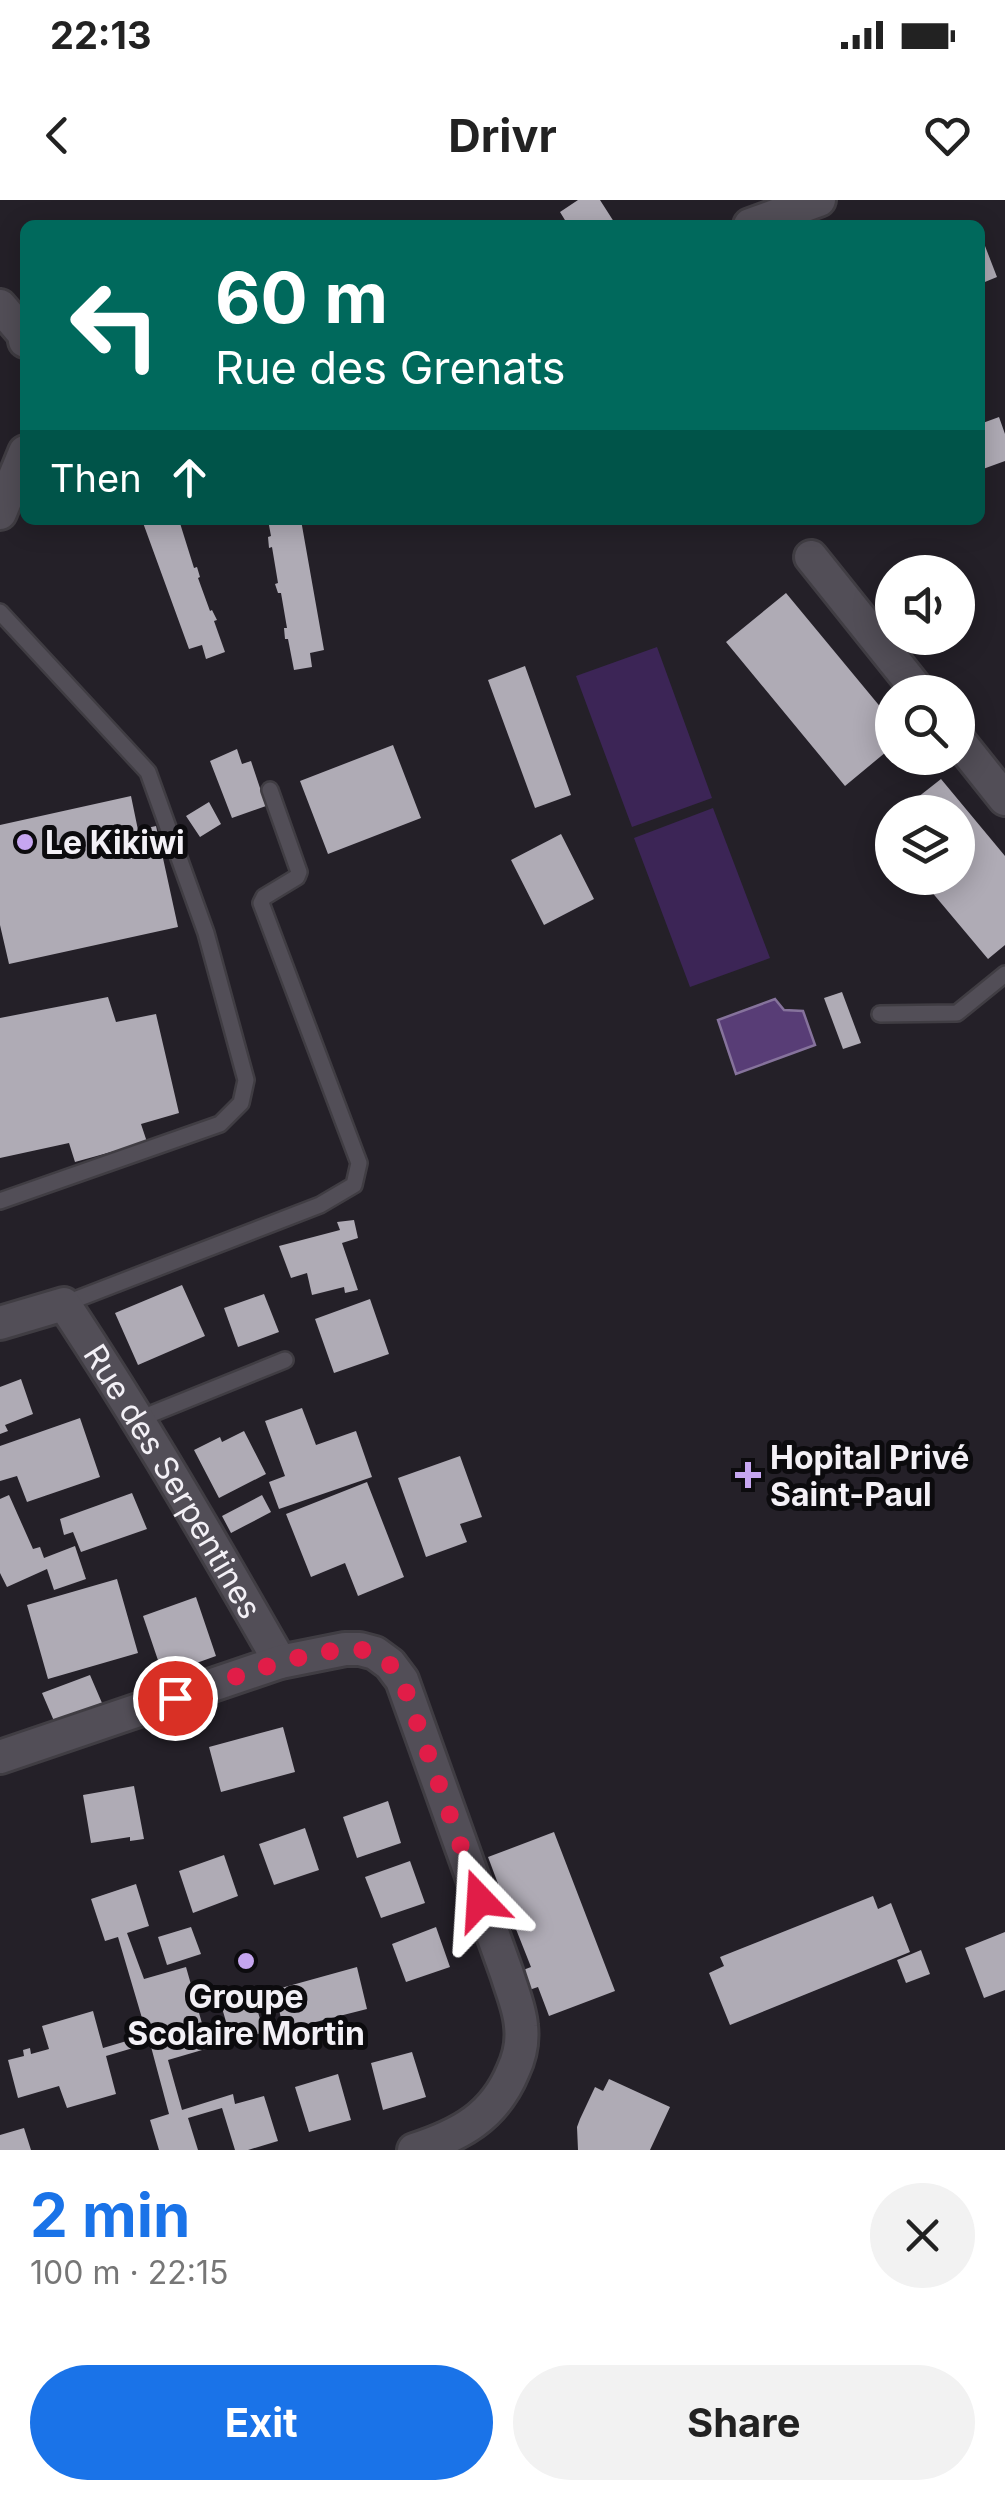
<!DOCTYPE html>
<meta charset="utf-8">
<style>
:root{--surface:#fff;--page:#f2f2f2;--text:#222;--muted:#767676;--accent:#1a73e8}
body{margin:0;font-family:Inter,sans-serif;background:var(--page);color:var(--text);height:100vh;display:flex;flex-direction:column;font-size:38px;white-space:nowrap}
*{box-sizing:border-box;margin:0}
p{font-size:32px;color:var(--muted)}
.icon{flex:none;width:55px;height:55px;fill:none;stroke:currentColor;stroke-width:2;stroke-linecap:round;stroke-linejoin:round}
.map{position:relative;height:1950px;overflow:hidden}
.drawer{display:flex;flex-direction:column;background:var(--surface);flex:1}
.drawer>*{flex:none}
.banner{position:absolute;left:20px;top:20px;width:965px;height:305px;border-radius:15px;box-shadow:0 5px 25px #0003;background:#00695c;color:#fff;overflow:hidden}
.tools{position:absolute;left:875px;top:355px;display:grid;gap:20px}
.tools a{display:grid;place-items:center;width:100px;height:100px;border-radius:50%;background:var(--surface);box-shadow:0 5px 25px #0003;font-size:50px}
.pin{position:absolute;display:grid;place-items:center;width:85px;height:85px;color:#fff;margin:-42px;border:5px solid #fff;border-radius:50%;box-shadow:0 2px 10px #0007}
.me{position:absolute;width:110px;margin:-55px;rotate:340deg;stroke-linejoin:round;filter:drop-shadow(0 0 8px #0008)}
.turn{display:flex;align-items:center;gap:35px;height:210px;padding:0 30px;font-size:45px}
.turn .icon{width:130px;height:130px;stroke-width:2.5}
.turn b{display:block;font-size:70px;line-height:85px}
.then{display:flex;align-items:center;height:95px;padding:0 30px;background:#0003;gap:20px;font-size:38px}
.round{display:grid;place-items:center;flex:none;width:105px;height:105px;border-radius:52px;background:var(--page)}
.overview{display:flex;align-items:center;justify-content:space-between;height:170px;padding:0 30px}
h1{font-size:60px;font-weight:700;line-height:75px;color:var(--accent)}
.cta{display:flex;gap:20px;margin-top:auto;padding:20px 30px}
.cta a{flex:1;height:115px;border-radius:60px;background:var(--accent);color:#fff;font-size:40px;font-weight:700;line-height:115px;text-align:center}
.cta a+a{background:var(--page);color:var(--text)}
.status{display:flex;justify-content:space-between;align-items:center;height:70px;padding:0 50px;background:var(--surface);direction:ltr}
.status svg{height:28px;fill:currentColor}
header{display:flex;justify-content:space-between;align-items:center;height:130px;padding:0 30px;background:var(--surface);font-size:45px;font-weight:700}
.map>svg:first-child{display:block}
.green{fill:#3c2556}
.water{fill:#583d76;stroke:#86739c;stroke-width:2.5}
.building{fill:#afabb5}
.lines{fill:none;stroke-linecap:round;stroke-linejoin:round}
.lane-casing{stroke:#403d43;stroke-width:20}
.street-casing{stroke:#403d43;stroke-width:38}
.lane{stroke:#524e57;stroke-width:15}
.street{stroke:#524e57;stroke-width:32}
.route{stroke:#e11d48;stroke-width:18;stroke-dasharray:0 32.4}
.poi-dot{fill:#c6a6f0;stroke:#0c0b0e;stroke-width:4}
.labels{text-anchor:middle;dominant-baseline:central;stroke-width:10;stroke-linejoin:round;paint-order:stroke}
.poi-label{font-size:32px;font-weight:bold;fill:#f3f0f6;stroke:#0c0b0e;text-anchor:start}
.street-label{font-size:32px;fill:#f3f0f6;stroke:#0c0b0e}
</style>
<div class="status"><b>22:13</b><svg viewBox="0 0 49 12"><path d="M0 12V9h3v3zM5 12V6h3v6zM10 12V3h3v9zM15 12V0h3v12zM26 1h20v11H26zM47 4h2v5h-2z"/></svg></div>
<header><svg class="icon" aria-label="back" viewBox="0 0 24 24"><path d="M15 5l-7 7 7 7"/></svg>Drivr<svg class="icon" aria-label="heart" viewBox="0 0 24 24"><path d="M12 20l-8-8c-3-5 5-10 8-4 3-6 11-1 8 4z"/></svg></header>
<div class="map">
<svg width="1005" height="1950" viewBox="0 0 1005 1950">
<rect width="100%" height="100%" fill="#242028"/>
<!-- green -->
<path class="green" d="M657 447 712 598 632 627 576 476Z
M713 608 770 758 690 787 634 638Z"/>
<!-- water -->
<path class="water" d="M775 799 784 810 803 811 815 845 736 874 718 820Z"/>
<!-- building -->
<path class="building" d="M578 0H600L616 25H568L560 12Z
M980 33 997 77 980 84Z
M999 217 1005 234V261L983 269 980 262V224Z
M142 320H179L194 368 197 367 200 377 198 378 210 411 212 410 217 420 214 421 225 452 206 459 202 445 189 449Z
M268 320H301L324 450 310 453 312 467 294 470 288 439H285L284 428H287L281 393H278L275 384 278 383 272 347 269 348 268 337 271 336Z
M786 393 892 521V547L845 586 726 442Z
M525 466 571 595 535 608 488 480Z
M393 545 421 618 328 654 300 581Z
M237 549 242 564 251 561 266 606 232 618 210 561Z
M941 579 1005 656V745L988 759 920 678H958V612H899Z
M131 596 138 630 156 626 178 727 9 764 0 725V625Z
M209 602 221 624 200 637 186 616Z
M561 634 594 699 544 725 511 660Z
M842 792 861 843 843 849 824 798Z
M108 797 116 822 156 814 179 913 141 924 147 942 75 962 69 943 0 958V818Z
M354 1020 358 1038 342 1043 358 1090 345 1093 344 1087 312 1095 307 1073 291 1078 279 1046 340 1030 337 1022Z
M182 1085 205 1136 138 1165 115 1113Z
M264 1094 279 1132 238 1147 224 1108Z
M370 1099 389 1154 334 1173 315 1119Z
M21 1179 33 1214 5 1225 8 1231 0 1234V1187Z
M302 1208 316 1245 356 1231 372 1277 279 1309 269 1282 285 1276 265 1221Z
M80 1218 100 1277 27 1302 17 1276 0 1281V1246Z
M244 1231 266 1274 219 1298 194 1250 220 1237 222 1242Z
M460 1256 482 1317 460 1324 467 1342 426 1357 398 1278Z
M367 1282 404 1377 358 1396 345 1363 311 1377 286 1314Z
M132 1293 147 1329 81 1352 73 1332 64 1335 60 1319Z
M9 1295 33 1349 40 1347 44 1358 75 1346 86 1379 54 1390 47 1369 7 1387 0 1373V1299Z
M262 1295 271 1312 231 1333 222 1316Z
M117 1379 138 1453 48 1479 27 1405Z
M196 1397 216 1456 163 1475 143 1416Z
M90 1475 102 1503 54 1521 42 1493Z
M283 1527 295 1572 221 1592 209 1547Z
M134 1586 144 1639 130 1641V1637L91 1643 83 1595Z
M388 1601 401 1643 357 1658 343 1617Z
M305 1628 319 1670 274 1685 259 1644Z
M554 1632 615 1791 549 1816 538 1787 526 1791 518 1772 531 1767 508 1709 498 1713 490 1692 500 1689 488 1657Z
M224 1655 238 1696 193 1713 179 1671Z
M410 1661 425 1703 381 1718 365 1677Z
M136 1684 149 1726 127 1733 144 1779 186 1767 209 1848 168 1860 182 1910 233 1894 235 1904 264 1896 278 1941 248 1950H235L222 1908 188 1918 198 1950H159L150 1920 169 1914 150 1843 106 1856 116 1894 67 1908 59 1886 18 1898 8 1860 24 1856 23 1850 30 1848 31 1854 49 1849 42 1826 93 1811 103 1848 147 1835 118 1737 105 1741 91 1699Z
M873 1696 878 1709 891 1703 910 1752 730 1825 709 1773 724 1766 720 1757Z
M191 1727 201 1754 167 1765 158 1737Z
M436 1727 450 1767 406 1782 392 1744Z
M1005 1732V1790L984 1798 965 1748Z
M921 1750 930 1774 906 1783 897 1760Z
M357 1767 367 1809 284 1830 274 1790Z
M254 1799 264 1832 232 1842 222 1808Z
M412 1852 426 1897 383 1910 371 1863Z
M338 1874 351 1920 309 1932 295 1887Z
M609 1879 670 1907 650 1950H578L577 1927 580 1919 595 1887 603 1891Z
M24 1928 31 1950H0V1935Z"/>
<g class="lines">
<!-- lane casing -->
<g class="lane-casing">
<path id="lane" d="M0 412 148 572 206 733 246 880 241 903 220 924 0 1001
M880 814 957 813 1005 774
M64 1104 320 1005 354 985 359 963 261 703 264 697 297 677 299 672 270 590
M139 1219 285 1160"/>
</g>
<!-- street casing -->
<g class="street-casing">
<g id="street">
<path d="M750 25 819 0"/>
<path d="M0 106 24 134 25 141"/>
<path d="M0 313 25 252"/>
<path d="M811 357 919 492"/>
<path d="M958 540 1005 599"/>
<path id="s1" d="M0 1123 64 1104C141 1220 211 1341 280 1462"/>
<path d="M0 1557 280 1462 345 1449H360L375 1453 390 1464 402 1480 507 1774C512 1791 520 1809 521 1826 523 1843 520 1856 513 1871 494 1917 460 1935 414 1950"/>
</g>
</g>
<!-- lane -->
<use href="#lane" class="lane"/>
<!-- street -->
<use href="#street" class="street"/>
</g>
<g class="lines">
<!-- route -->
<path class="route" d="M175 1498C216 1484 336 1436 374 1453 387 1459 394 1469 402 1480L480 1700"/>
</g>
<!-- markers -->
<g class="poi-dot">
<circle cx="25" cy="642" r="10"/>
<path d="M743 1260h10v10h10v10h-10v10h-10v-10h-10v-10h10z"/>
<circle cx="246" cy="1761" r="10"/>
</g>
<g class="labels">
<!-- poi labels -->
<g class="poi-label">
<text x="45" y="642">Le Kikiwi</text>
<text x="770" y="1257">Hopital Privé<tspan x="770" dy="37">Saint-Paul</tspan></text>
<text x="246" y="1796" text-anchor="middle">Groupe<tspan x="246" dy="37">Scolaire Mortin</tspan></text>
</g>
<!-- street labels -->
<g class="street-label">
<text stroke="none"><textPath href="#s1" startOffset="275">Rue des Serpentines</textPath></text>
</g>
</g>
</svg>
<div class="tools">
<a><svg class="icon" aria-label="sound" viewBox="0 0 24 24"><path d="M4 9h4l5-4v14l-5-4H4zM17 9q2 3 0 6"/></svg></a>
<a><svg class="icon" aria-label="search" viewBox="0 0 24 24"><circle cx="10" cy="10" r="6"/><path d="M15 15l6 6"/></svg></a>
<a><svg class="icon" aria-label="layers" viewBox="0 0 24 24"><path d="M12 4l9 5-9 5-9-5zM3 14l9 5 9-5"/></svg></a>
</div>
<div class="pin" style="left:175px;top:1498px;background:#d93025"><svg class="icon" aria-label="arrive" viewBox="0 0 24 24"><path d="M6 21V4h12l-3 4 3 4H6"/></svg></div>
<svg class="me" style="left:480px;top:1700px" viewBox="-20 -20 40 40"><path d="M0-17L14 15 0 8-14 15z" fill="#e11d48" stroke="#fff" stroke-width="4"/></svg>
<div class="banner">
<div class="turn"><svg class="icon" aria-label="left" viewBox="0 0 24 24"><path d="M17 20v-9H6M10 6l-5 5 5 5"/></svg><div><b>60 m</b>Rue des Grenats</div></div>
<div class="then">Then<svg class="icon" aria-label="ahead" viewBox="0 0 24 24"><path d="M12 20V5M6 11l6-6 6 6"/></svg></div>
</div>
</div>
<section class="drawer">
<div class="overview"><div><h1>2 min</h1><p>100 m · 22:15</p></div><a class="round"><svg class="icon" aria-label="close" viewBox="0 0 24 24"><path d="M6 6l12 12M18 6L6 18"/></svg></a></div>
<div class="cta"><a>Exit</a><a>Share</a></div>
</section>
